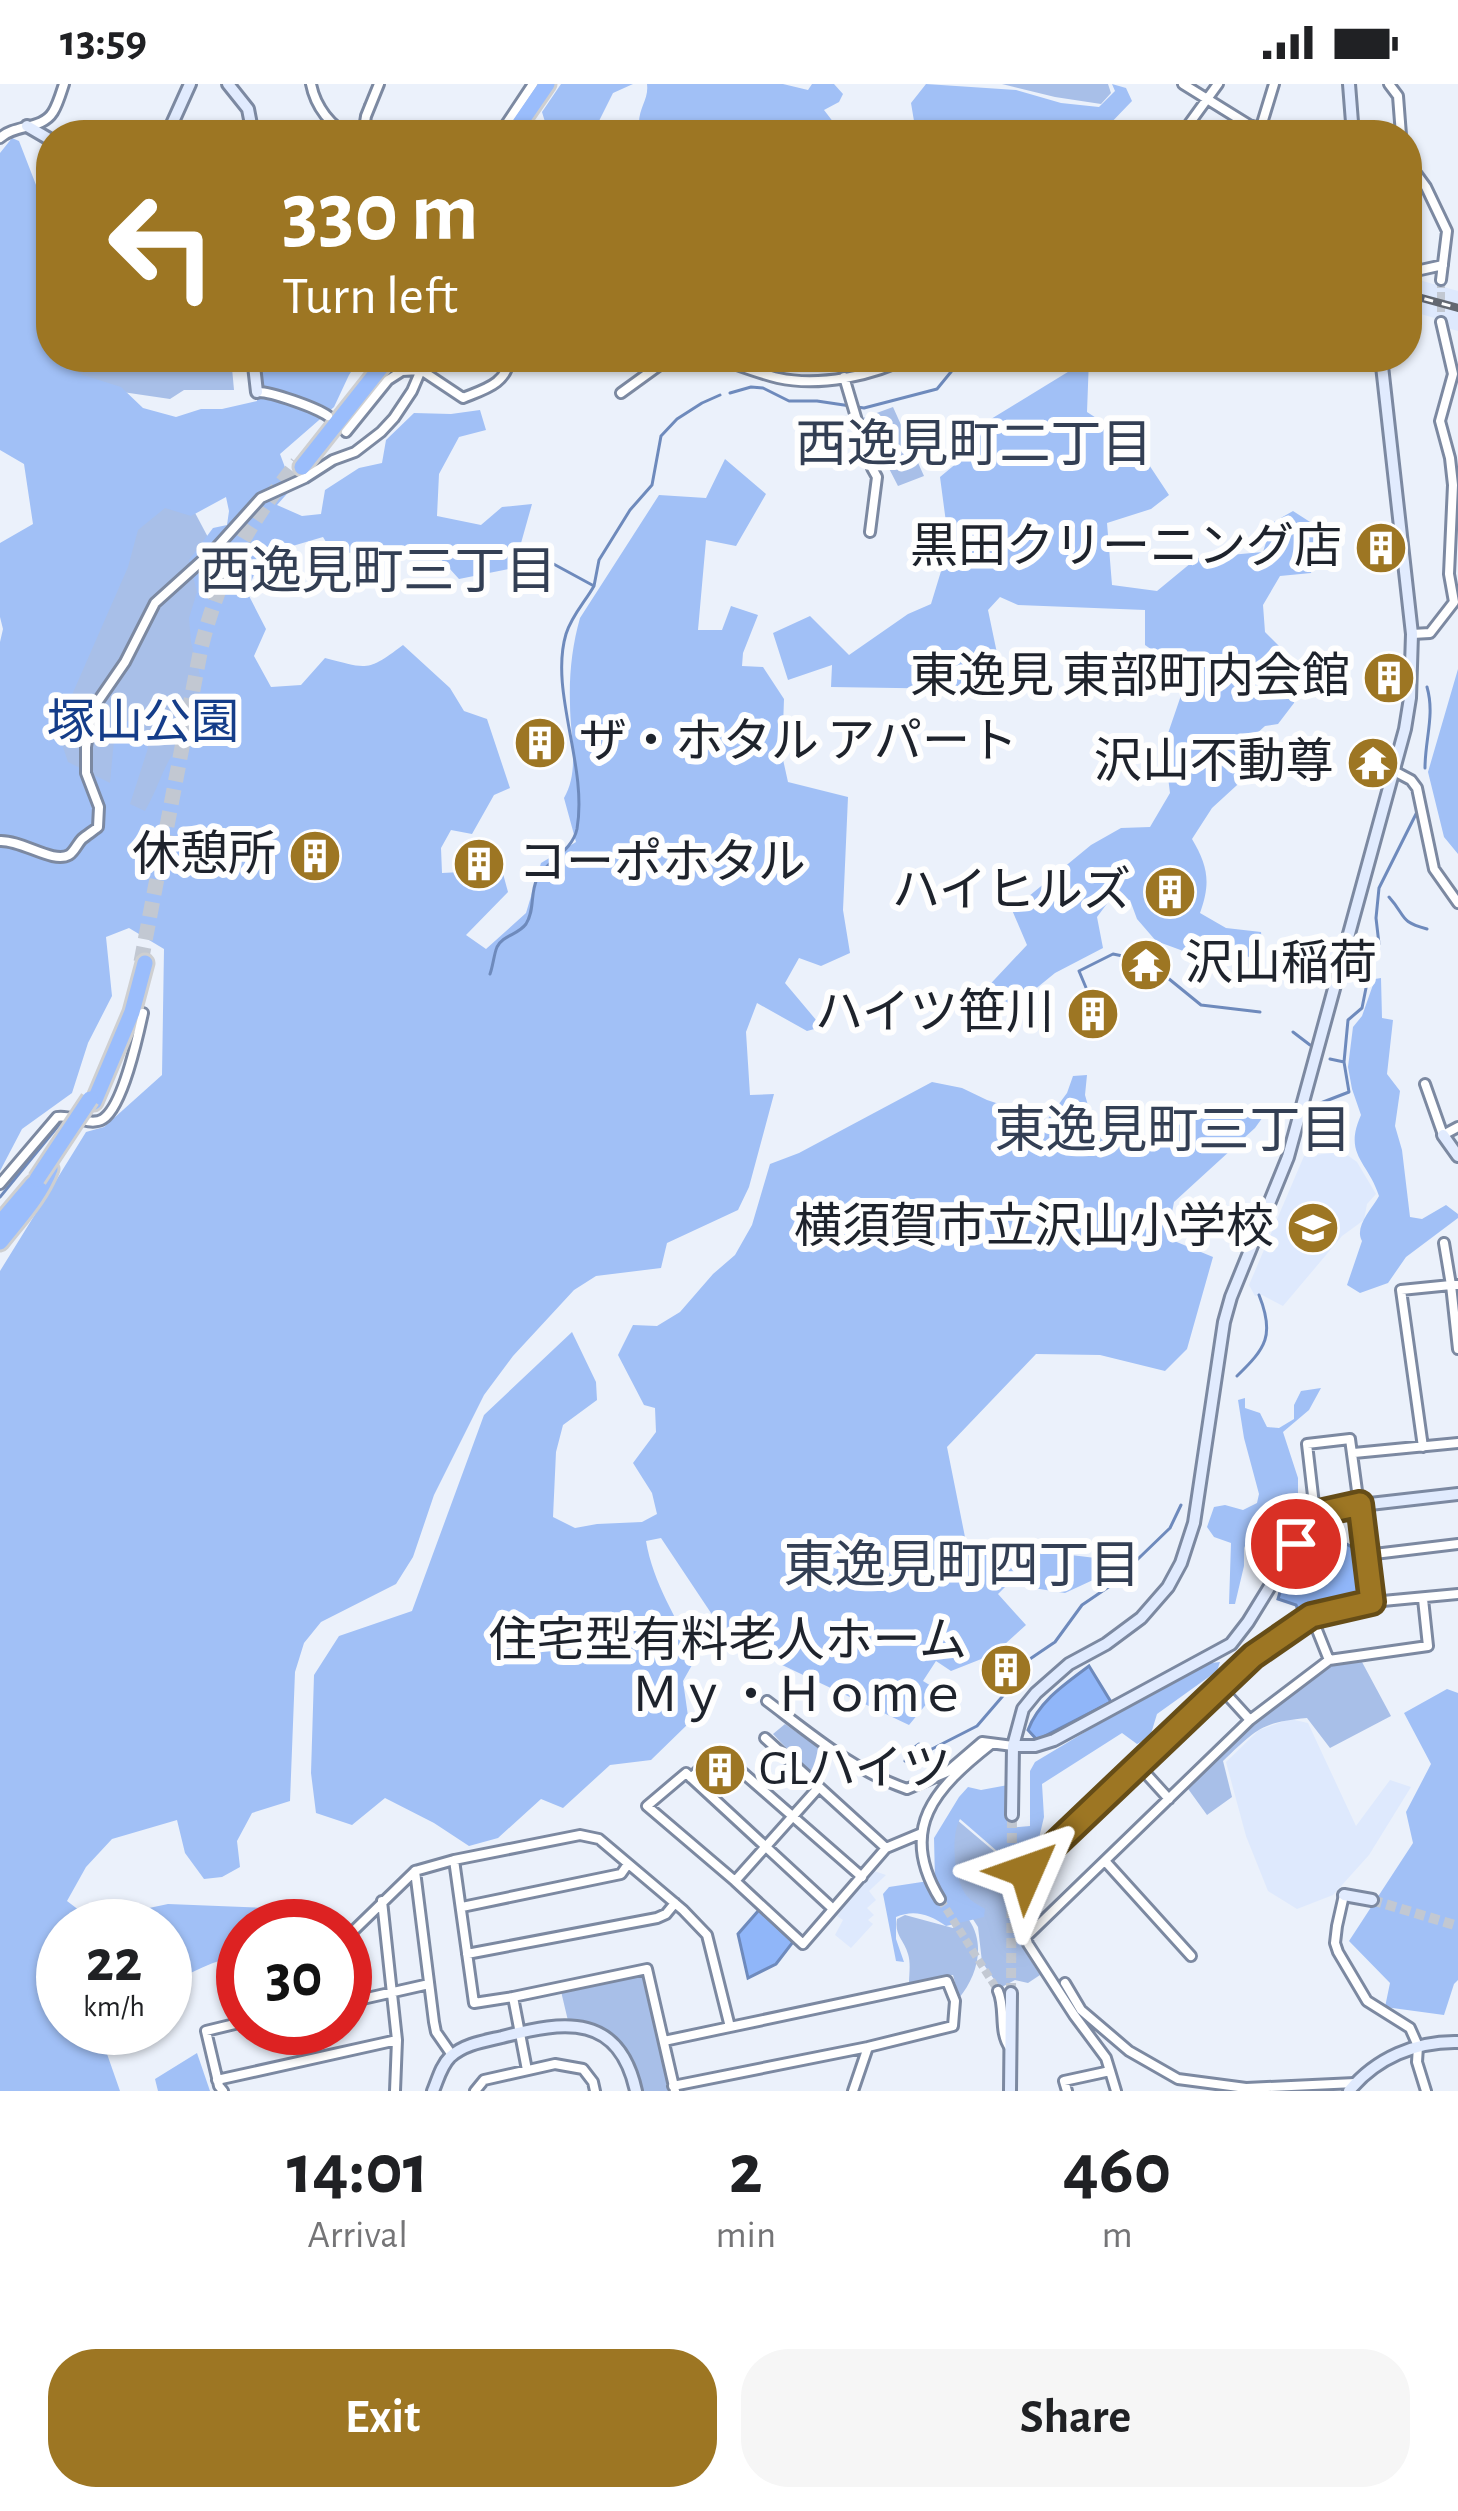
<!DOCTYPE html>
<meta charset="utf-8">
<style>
:root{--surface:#fff;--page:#f6f6f6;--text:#202124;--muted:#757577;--accent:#9d7623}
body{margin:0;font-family:"Alegreya Sans","Noto Sans JP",sans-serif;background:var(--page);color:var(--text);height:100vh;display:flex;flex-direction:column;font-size:45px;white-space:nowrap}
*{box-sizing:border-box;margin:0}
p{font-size:39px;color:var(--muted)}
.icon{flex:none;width:66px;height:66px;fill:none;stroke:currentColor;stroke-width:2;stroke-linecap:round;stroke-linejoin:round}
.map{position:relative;height:2007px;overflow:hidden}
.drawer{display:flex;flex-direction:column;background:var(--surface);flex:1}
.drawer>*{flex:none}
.guide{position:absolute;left:36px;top:36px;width:1386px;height:252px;border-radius:48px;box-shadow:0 3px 9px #0004;background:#9d7623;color:#fff;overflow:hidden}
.speed{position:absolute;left:36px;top:1815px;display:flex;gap:24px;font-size:60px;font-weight:700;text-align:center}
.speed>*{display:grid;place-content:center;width:156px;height:156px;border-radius:50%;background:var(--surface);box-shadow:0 3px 9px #0004;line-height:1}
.speed small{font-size:30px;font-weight:400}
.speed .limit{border:18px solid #d22;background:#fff;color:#111}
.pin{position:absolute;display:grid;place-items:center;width:102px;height:102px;color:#fff;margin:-51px;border:6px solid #fff;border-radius:50%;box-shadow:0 3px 12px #0007}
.me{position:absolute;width:132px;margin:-66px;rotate:47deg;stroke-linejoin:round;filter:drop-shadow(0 0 9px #0008)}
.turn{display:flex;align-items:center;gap:42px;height:252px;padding:0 48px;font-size:54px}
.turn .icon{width:156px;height:156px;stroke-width:2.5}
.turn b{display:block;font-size:84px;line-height:102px}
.eta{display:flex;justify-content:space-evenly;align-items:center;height:204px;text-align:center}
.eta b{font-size:72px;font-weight:600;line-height:84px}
.primary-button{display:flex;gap:24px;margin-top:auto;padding:24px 48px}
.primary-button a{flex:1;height:138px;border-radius:48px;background:var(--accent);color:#fff;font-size:48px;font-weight:600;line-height:138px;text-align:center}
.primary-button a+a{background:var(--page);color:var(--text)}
.status{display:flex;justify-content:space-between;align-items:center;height:84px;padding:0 60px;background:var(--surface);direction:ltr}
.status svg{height:33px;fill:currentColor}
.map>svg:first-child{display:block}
.built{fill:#dee9fd}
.green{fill:#a8bfe8}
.forest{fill:#a1c0f6;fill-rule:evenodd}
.water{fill:#90b6f9;stroke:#6e8abc;stroke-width:3}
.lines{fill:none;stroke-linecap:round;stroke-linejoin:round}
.stream{stroke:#6e8abc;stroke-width:3}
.street-tunnel{stroke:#c2c8d2;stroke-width:8;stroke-dasharray:8 4;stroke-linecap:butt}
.secondary-tunnel{stroke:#c2c8d2;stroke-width:10;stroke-dasharray:10 5;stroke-linecap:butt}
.highway-tunnel{stroke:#c2c8d2;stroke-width:15;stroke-dasharray:15 8;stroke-linecap:butt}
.street-casing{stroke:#7c89a1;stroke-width:14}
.secondary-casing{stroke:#7c89a1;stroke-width:16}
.highway-casing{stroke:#cecfd1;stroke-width:21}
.street{stroke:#fff;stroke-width:8}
.secondary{stroke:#e1ebfe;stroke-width:10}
.highway{stroke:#9abdfc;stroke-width:15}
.rail-casing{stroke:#636871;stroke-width:8}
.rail{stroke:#fefefe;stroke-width:3;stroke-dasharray:9;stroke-linecap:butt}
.highway-bridge-casing{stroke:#cecfd1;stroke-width:21;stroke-linecap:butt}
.highway-bridge{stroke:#9abdfc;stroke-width:15}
.route-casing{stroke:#664d17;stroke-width:30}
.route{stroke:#9d7623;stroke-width:21}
.labels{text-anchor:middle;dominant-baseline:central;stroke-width:12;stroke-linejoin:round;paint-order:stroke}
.poi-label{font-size:48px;fill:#1e232c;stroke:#fefefe;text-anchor:end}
.park-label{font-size:48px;fill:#153d89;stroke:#fefefe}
.neighbourhood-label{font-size:51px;fill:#333f54;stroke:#fefefe}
</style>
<div class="status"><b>13:59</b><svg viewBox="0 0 49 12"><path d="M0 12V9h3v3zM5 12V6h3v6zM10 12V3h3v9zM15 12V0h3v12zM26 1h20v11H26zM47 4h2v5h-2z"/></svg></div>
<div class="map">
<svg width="1458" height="2007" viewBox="0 0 1458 2007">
<rect width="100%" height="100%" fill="#ebf1fb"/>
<!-- built -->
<path class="built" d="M1412 194 1458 207V247L1447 244 1445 237 1407 226V195Z
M1343 1068 1357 1078 1376 1110 1367 1120 1364 1136 1342 1152 1283 1222 1260 1210 1255 1212 1249 1201 1304 1072Z
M1290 1635 1308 1639 1356 1742 1390 1696 1411 1703 1369 1771 1333 1811 1297 1825 1268 1807 1246 1752 1226 1678 1259 1646Z
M874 1787 886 1791 869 1807 876 1816 867 1824 874 1831 868 1836 873 1840 851 1864 835 1851 843 1836 837 1832Z"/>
<!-- green -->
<path class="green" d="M1002 0H1108L1111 9 1101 20 1055 13Z
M45 249 51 273H231L234 306H184L170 315 68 300 52 282Z
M893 323 924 392 898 402 863 334Z
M161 419 193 425 210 457 263 613 131 788 0 600 86 491Z
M1362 1578 1391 1632 1330 1664 1307 1634C1261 1638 1256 1646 1223 1677L1232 1713 1207 1731 1186 1702 1243 1647 1331 1580Z
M785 1640 826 1669 814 1693 773 1650Z
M956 1735 1002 1774 1015 1779 1019 1787V1858L1040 1891 1028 1899 1015 1896 1000 1904 982 1878 978 1843 962 1818 946 1774Z
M905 1831 953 1844 962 1835 969 1836C986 1861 977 1892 959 1914L953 1891 909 1900C909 1891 911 1879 908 1870 904 1856 894 1851 897 1835Z
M647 1885 675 2007H636L609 1954 569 1941 560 1903Z"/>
<!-- forest -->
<path class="forest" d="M561 0H633L613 9 592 51H549L542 28Z
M647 0H783L808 6 812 0H834L843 10 839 18 824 26 834 39 848 40 854 51H649L639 39C639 23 649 15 647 0Z
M926 0 1016 6 1061 19 1099 23 1115 7 1112 0 1126 4 1132 17 1105 45 1088 39 1082 50 1069 44 1064 51H894L915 43 911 19Z
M12 54 19 57 43 119 36 183 51 227V273H64L66 280 83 291 121 303 143 324 176 333 201 325H222L257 317 260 273H361L349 291 334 323 280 370 286 386 301 394 277 421 302 432 321 430 325 406 359 384 382 379 386 356 414 329 451 330 480 326 486 346 459 353 439 390 437 432 481 441 502 423 532 420 514 484 459 495 439 473 358 470 331 466 323 453 262 471 247 508 266 545 254 572 271 603 301 601 325 574C368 585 367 588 403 561L450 604 464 627 487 635 510 704 494 711 472 750 451 746 441 764 442 789 502 786 508 808 466 851 486 865 526 829 541 779 576 758 564 714C580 687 570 651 570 620 569 591 572 562 580 534L659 411 706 414 725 375 766 410 736 462 706 456 698 546H722L731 522 758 531 743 569 742 582 763 583 784 615 782 671 788 698 848 713 843 826 850 869 821 882 799 874 785 899 822 943 807 947 757 919 746 948 750 1011 774 1010 749 1103 738 1126 667 1159 661 1184 596 1192 574 1206 513 1272 484 1311 434 1411 413 1473 396 1500 321 1538 304 1559 295 1588 290 1717 252 1729 237 1757 240 1783 222 1793 204 1795 185 1769 177 1736 112 1755 86 1783 67 1817 92 1836 168 1820 292 1825 286 1842H243V1870C214 1877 188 1887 165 1907V1842H63V1944H142L139 1955 106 1967 120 2007H0V1187L86 1048 104 1043 162 991 164 865 129 844 106 853 112 912 88 959 72 1009 22 1045 0 1087V558L3 545 0 533V459L33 440 24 380 0 366V69ZM226 413 229 427 227 441 213 444 189 476 197 508 189 534 191 558 201 595 194 648C162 674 164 694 145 727L130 720 148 664 133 634 115 645 110 699 68 678 57 645 128 483 138 446 165 424 191 432Z
M1089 275 1087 328 1107 341 1124 343 1169 411 1151 425 1107 439 1112 501 1157 507 1197 474 1263 468 1272 439 1293 427 1321 445 1311 489 1280 492 1263 521 1265 548 1293 576 1299 586 1294 619 1278 640 1265 642 1254 652 1248 691 1212 724 1192 755C1208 782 1211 799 1200 829L1226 844 1261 848 1264 876 1215 866 1197 872 1156 857 1137 835 1130 816 1109 817 1097 833 1103 864 1055 889 979 951 965 927 1027 861 1012 826 1091 761 1121 744 1150 743 1170 709 1164 661 1188 591 1145 561V526L1018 521 1000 513 988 526 998 574 987 584 976 603 961 605 831 603 832 581 788 596 773 549 810 532 849 571 908 530 931 520 949 461 940 393 970 368 991 335Z
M1458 585V770L1444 753 1428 688Z
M1381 894 1382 934 1393 936 1387 990 1400 1007 1395 1042 1402 1066 1410 1133 1422 1135 1446 1121 1458 1130V1134L1406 1173 1388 1199 1360 1209 1347 1201 1362 1157C1354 1143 1371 1126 1379 1112 1368 1077 1343 1071 1361 1031L1352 1005 1348 983 1353 943 1362 932 1375 895Z
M1087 991 1085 1011 1096 1050 1154 1051 1191 1036 1270 1023 1255 1044 1174 1118 1167 1154 1213 1173 1187 1265 1165 1287 1100 1271 1036 1270 947 1363 966 1458 1120 1477 1093 1496 1065 1509 1008 1500 998 1510 1026 1541 994 1570 951 1587 936 1577 923 1597 938 1606 909 1641 729 1556 661 1454 646 1457C653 1499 677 1535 696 1574L683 1597 689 1639 651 1676 610 1681 563 1724 541 1715 498 1754 469 1762 434 1739 385 1714 352 1741 316 1729 311 1689 314 1591 339 1552 412 1527 484 1331 572 1248 596 1298 597 1316 563 1341 556 1368 553 1433 575 1444 597 1440 642 1438 657 1430 652 1409 633 1379 656 1348 655 1324 644 1321 618 1271 633 1241 657 1242 680 1228 713 1190 735 1171 752 1141 770 1080 799 1069 932 998 962 1004 987 1016 1047 1036 1067 1009 1073 992Z
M1321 1304 1309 1326 1283 1348 1298 1394V1416L1284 1427 1258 1435 1244 1464V1482L1235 1520H1229L1231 1459 1214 1453 1207 1443 1214 1423 1225 1421 1243 1426 1257 1419 1259 1410 1244 1354 1238 1316 1245 1314V1324L1260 1329 1267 1343 1279 1344 1294 1335V1321L1301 1307Z
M1220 1578 1217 1587 1157 1630 1150 1653 1137 1660 1122 1649 1042 1700 1044 1733 1039 1754 997 1767 960 1735C950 1752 954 1798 968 1813 972 1818 979 1821 985 1825L984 1833 946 1842C930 1831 915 1825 896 1833V1855L904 1878 896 1877 883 1810 889 1803 935 1796 934 1754 959 1713 968 1703 981 1706 1008 1701 1007 1744 1030 1742V1687L1035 1678 1095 1642 1211 1579Z
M1447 1605 1458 1609V1896L1454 1900 1444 1931 1385 1923 1390 1899 1349 1857 1413 1759 1406 1728 1431 1680 1404 1629Z
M197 1969 210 2007H158L155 1995Z"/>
<!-- water -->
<path class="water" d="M1320 1448 1327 1449 1357 1466 1358 1513 1311 1523 1299 1529 1296 1521 1278 1515 1280 1508 1301 1487Z
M1089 1582 1111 1618 1037 1656 1028 1646C1039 1617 1065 1600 1089 1582Z
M759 1826 793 1858 776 1880 748 1894 738 1850Z"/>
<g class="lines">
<!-- stream -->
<path class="stream" d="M359 47 365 20
M730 309 751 303 763 304 789 317H817L864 324 937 305 955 283 969 273
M548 477 594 502 599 476 630 426 652 401 661 352 677 335 702 319 720 311
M1425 684C1425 655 1435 631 1427 603
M1389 813C1407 833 1398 837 1427 845
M490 890C493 882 494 870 497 863 503 851 518 851 526 840 535 826 530 809 537 795 546 777 572 768 577 745 588 682 549 607 566 550 572 531 585 518 594 502
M1092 918 1079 887 1113 870 1147 877 1201 921 1260 928
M1293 948 1310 961
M1330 975 1344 978
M1318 1020 1349 1008 1344 978 1348 936 1362 924 1370 884 1379 860 1376 834 1379 804 1418 726
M84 1040 99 1041 117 1026
M0 1113 63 1036
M1237 1292C1266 1264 1275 1251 1259 1211
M905 1677 908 1668 919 1660 930 1666 977 1642 1008 1606 1012 1592 1021 1581 1055 1558 1082 1521 1110 1502 1170 1444 1181 1421"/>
<!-- street-tunnel -->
<path class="street-tunnel" d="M1441 196V238
M940 1815 998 1907"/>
<!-- secondary-tunnel -->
<path class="secondary-tunnel" d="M1372 1816 1458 1842
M1011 1909 1012 1731"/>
<!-- highway-tunnel -->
<path class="highway-tunnel" d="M141 878 201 564C220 487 248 441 297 379"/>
<!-- street casing -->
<g class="street-casing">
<path id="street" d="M311 0C315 21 331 45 352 51
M1183 0 1249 41 1282 51
M1389 0 1398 12 1401 51
M1260 46 1274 0
M363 51 366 32 379 0
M499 51 533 0
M1181 51 1218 0
M0 54C15 40 42 46 53 28 58 20 61 9 64 0
M1407 77 1426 103 1447 147 1441 196
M1407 189 1443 181
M714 273C735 280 757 289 778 294 819 303 873 292 909 273
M844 293 861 350 872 374V384L877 393 870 448
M257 308C270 307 317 324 328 332
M621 309 661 280 679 273
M346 348 388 296 402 287 421 286 426 273
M1412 550 1430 549 1454 518 1449 490 1453 401 1450 374 1440 337 1453 290 1441 238
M1394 687 1411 696 1417 704 1434 785 1458 819
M0 757C22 756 53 780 69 771 75 767 77 760 82 755 87 751 93 747 98 743L99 723 86 689V663L92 626 125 578 155 519 216 464 261 414 305 394 333 376 355 368 381 348 394 334 412 307 421 286 463 314C485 305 507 300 510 273
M1425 1000 1443 1051 1458 1043
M0 1100 57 1033C70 1030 91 1043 103 1035 123 1022 138 952 143 929
M1458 1201H1451L1458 1265
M1423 1363 1401 1206 1451 1201 1444 1159
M1354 1369 1458 1359
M1315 1429 1307 1360 1350 1355 1372 1518
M1366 1471 1458 1460
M1311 1531 1329 1576
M1219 1602 1250 1636
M767 1617C812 1651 854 1687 907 1705L947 1688 982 1658 1013 1662
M765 1654 819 1703
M1139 1682 1169 1715
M691 1694 718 1667 862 1793
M454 1776 474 1919 513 1913
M1105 1777 1191 1872
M735 1797 819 1703 886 1764
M1344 1811 1337 1842 1335 1859 1338 1868 1367 1917 1410 1944 1418 1962 1417 1978 1426 2007
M940 1815C897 1745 935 1704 991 1660
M382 1817 397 1956 395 2007
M462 1823 621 1790 628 1780
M832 1824 686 1689 647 1722 735 1797 803 1860 886 1764 922 1749
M1027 1852 1250 1636 1329 1576 1428 1562 1423 1515
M345 1855 415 1787
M467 1870 657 1834 666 1830 675 1819
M1065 1899 1081 1926 1129 1967 1178 1995 1246 2004 1355 1999
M998 1907C1006 1925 998 1948 1010 1964
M345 1919 429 1900
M664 1957 730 1943
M452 1971 436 1948 434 1938 415 1787 454 1776 580 1751 599 1755 683 1826 707 1851 730 1943 947 1897 955 1917 953 1942 868 1963 853 2007
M527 1986 513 1913 647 1885 675 2007
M1110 1987 1106 1974 1074 1931 1028 1860 1026 1853 1027 1787 1139 1682 1219 1602 1253 1572 1311 1531 1372 1518 1458 1510
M217 1996 397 1956
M673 2002 868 1963
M223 2007 219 2002 206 1947 243 1938
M475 2007 484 1996 555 1980 583 1985 593 1998 595 2007
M1067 2007 1064 1997 1110 1987 1116 2007"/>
</g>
<!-- secondary casing -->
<g class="secondary-casing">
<path id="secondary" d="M228 0 248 25 253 51
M1349 0 1353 51
M27 42 51 56
M167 51 190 0
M253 273 257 308
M1443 1051 1458 1072
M1013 1662H1035L1054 1656 1231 1560 1248 1538 1315 1429 1361 1421 1458 1410
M1012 1731 1013 1662 1023 1625 1036 1609 1069 1580 1106 1560 1141 1534 1168 1503 1181 1479 1194 1439 1224 1238 1231 1213 1288 1073 1405 645 1410 614 1412 550 1381 273
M1344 1811 1372 1816
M433 2007C438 1995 441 1982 450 1973 464 1960 485 1957 502 1953 566 1936 619 1930 636 2007
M1010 2007 1011 1909
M1349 2007C1376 1974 1416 1957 1458 1958"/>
</g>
<!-- highway casing -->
<g class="highway-casing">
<path id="highway" d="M512 51 547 0
M302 383 389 273
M94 1018 132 928 145 879
M0 1139 33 1100
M0 1158C18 1135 40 1112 50 1085"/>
</g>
<!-- street -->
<use href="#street" class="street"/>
<!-- secondary -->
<use href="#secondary" class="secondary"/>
<!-- highway -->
<use href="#highway" class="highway"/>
<!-- rail casing -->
<g class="rail-casing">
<path id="rail" d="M1067 46 1075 51
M1407 210 1458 224"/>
</g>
<!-- rail -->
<use href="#rail" class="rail"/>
<!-- highway-bridge casing -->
<g class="highway-bridge-casing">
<path id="highway-bridge" d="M37 1095 90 1015"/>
</g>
<!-- highway-bridge -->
<use href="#highway-bridge" class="highway-bridge"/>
</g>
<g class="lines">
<!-- route casing -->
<g class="route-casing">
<path id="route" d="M1027 1787 1253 1572 1311 1532 1372 1518 1360 1420 1315 1430 1296 1460"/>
</g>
<!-- route -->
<use href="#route" class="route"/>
</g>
<!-- icons -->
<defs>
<g id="building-disc" transform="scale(2.7)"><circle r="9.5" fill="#9d7623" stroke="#fefefe"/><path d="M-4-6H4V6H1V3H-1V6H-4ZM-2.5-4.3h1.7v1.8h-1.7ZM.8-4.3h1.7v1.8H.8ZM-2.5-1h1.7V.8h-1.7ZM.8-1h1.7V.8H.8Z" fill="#fff"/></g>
<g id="temple-disc" transform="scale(2.7)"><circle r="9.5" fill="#9d7623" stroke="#fefefe"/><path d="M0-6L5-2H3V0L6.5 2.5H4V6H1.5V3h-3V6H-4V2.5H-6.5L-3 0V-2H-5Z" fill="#fff"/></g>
<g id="school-disc" transform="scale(2.7)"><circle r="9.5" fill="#9d7623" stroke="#fefefe"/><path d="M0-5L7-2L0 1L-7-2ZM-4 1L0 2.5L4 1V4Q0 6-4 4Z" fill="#fff"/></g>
</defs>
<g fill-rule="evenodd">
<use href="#building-disc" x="1381" y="464"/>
<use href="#building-disc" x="1389" y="594"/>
<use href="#building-disc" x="540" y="659"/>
<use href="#temple-disc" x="1373" y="679"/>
<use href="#building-disc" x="315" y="772"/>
<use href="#building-disc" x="479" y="780"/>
<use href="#building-disc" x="1170" y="808"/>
<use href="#temple-disc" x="1146" y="881"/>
<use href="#building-disc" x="1093" y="930"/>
<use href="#school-disc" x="1313" y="1144"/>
<use href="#building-disc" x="1006" y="1586"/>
<use href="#building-disc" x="720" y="1686"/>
</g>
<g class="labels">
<!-- poi labels -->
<g class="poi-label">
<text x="1342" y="464">黒田クリーニング店</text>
<text x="1350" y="594">東逸見 東部町内会館</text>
<text x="579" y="659" text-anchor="start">ザ・ホタル アパート</text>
<text x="1334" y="679">沢山不動尊</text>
<text x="276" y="772">休憩所</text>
<text x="518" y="780" text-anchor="start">コーポホタル</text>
<text x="1131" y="808">ハイヒルズ</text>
<text x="1185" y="881" text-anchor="start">沢山稲荷</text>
<text x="1054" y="930">ハイツ笹川</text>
<text x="1274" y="1144">横須賀市立沢山小学校</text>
<text x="967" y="1558">住宅型有料老人ホーム<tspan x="967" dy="55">Ｍｙ・Ｈｏｍｅ</tspan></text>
<text x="759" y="1686" text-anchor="start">GLハイツ</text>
</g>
<!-- park labels -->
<g class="park-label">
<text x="143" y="640">塚山公園</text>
</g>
<!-- neighbourhood labels -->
<g class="neighbourhood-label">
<text x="974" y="361">西逸見町二丁目</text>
<text x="378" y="488">西逸見町三丁目</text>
<text x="1173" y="1047">東逸見町三丁目</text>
<text x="962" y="1482">東逸見町四丁目</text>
</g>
</g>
</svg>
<div class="speed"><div>22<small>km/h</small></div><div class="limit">30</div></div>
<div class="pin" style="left:1296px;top:1460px;background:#d93025"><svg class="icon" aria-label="arrive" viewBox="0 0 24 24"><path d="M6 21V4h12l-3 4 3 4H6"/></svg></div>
<svg class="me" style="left:1027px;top:1787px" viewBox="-20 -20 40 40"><path d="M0-17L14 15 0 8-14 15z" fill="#9d7623" stroke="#fff" stroke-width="4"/></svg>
<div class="guide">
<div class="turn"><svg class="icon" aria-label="left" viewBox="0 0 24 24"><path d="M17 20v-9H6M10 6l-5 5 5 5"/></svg><div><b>330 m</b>Turn left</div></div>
</div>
</div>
<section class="drawer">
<div class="eta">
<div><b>14:01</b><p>Arrival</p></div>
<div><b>2</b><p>min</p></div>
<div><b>460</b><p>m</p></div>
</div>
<div class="primary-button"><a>Exit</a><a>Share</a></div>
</section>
